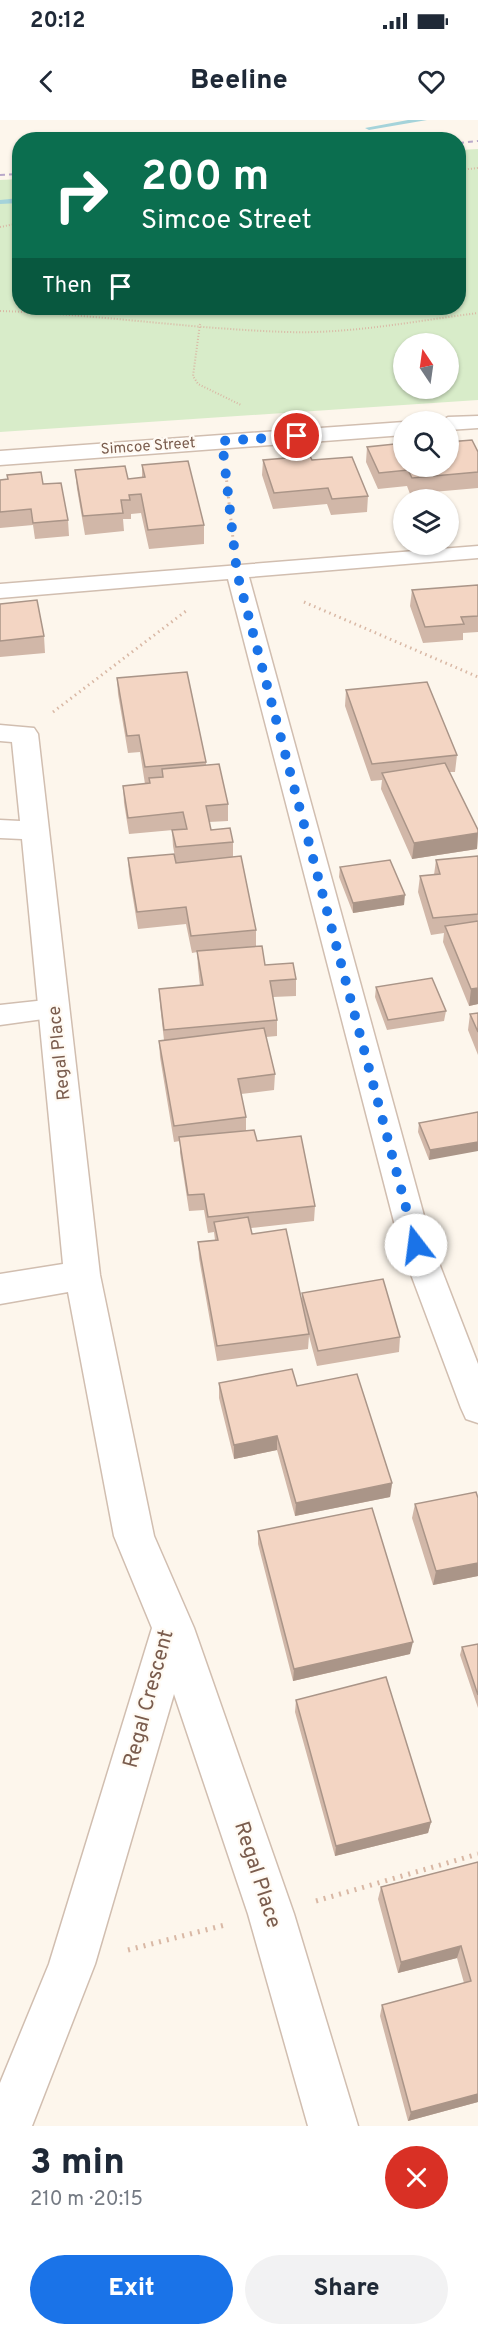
<!DOCTYPE html>
<meta charset="utf-8">
<style>
:root{--surface:#fff;--page:#f2f2f3;--text:#1f2937;--muted:#747a83;--accent:#1a73e8}
body{margin:0;font-family:Overpass,sans-serif;background:var(--page);color:var(--text);height:100vh;display:flex;flex-direction:column;font-size:22px;white-space:nowrap}
*{box-sizing:border-box;margin:0}
p{font-size:20px;color:var(--muted)}
.icon{flex:none;width:33px;height:33px;fill:none;stroke:currentColor;stroke-width:2;stroke-linecap:round;stroke-linejoin:round}
.map{position:relative;height:2006px;overflow:hidden}
.side{display:flex;flex-direction:column;background:var(--surface);flex:1}
.side>*{flex:none}
.hud{position:absolute;left:12px;top:12px;width:454px;height:183px;border-radius:24px;box-shadow:0 2px 4px #0004;background:#0b6e4f;color:#fff;overflow:hidden}
.needle{width:39px;rotate:347deg}
.controls{position:absolute;left:393px;top:213px;display:grid;gap:12px}
.controls a{display:grid;place-items:center;width:66px;height:66px;border-radius:50%;background:var(--surface);box-shadow:0 2px 4px #0004;font-size:30px}
.pin{position:absolute;display:grid;place-items:center;width:51px;height:51px;color:#fff;margin:-26px;border:3px solid #fff;border-radius:50%;box-shadow:0 2px 6px #0007}
.me{position:absolute;width:66px;margin:-33px;rotate:345deg;stroke-linejoin:round;filter:drop-shadow(0 0 4px #0008)}
.turn{display:flex;align-items:center;gap:21px;height:126px;padding:0 30px;font-size:27px}
.turn .icon{width:78px;height:78px;stroke-width:2.5}
.turn b{display:block;font-size:42px;line-height:51px}
.then{display:flex;align-items:center;height:57px;padding:0 30px;background:#0003;gap:12px;font-size:22px}
.round{display:grid;place-items:center;flex:none;width:63px;height:63px;border-radius:32px;background:var(--page)}
.overview{display:flex;align-items:center;justify-content:space-between;height:102px;padding:0 30px}
h1{font-size:36px;font-weight:800;line-height:45px}
.cta{display:flex;gap:12px;margin-top:auto;padding:12px 30px}
.cta a{flex:1;height:69px;border-radius:36px;background:var(--accent);color:#fff;font-size:24px;font-weight:800;line-height:69px;text-align:center}
.cta a+a{background:var(--page);color:var(--text)}
.status{display:flex;justify-content:space-between;align-items:center;height:42px;padding:0 30px;background:var(--surface);direction:ltr}
.status svg{height:16px;fill:currentColor}
header{display:flex;justify-content:space-between;align-items:center;height:78px;padding:0 30px;background:var(--surface);font-size:27px;font-weight:800}
.map>svg:first-child{display:block}
.green{fill:#d8ecc9;fill-rule:evenodd}
.lines{fill:none;stroke-linecap:round;stroke-linejoin:round}
.stream{fill:#a5d3da;fill-rule:evenodd}
.lane-casing{stroke:#d1beb0;stroke-width:3}
.street-casing{stroke:#d1beb0;stroke-width:3}
.path-far2{stroke:#d9b8a5;stroke-width:2;stroke-dasharray:1 2;stroke-linecap:butt}
.path-far1{stroke:#d9b8a5;stroke-width:3;stroke-dasharray:1.5 4;stroke-linecap:butt}
.path{stroke:#d9b8a5;stroke-width:5;stroke-dasharray:2 6;stroke-linecap:butt}
.lane{fill:#fff;fill-rule:evenodd}
.street{fill:#fff;fill-rule:evenodd}
.rail{stroke:#b9a8c9;stroke-width:2;stroke-dasharray:5 4;stroke-linecap:butt}
.wall{fill:#d1b7a8}
.shaded-wall{fill:#aa9588}
.building{fill:#f3d5c3;stroke:#aa9588;stroke-width:1.5}
.route{stroke:#1a73e8;stroke-width:10;stroke-dasharray:0 18}
.labels{text-anchor:middle;dominant-baseline:central;stroke-width:4.5;stroke-linejoin:round;paint-order:stroke}
.far-street-label{font-size:15px;fill:#7a5c4d;stroke:#fffaf3}
.street-label{font-size:18px;fill:#7a5c4d;stroke:#fffaf3}
.near-street-label{font-size:21px;fill:#7a5c4d;stroke:#fffaf3}
</style>
<div class="status"><b>20:12</b><svg viewBox="0 0 49 12"><path d="M0 12V9h3v3zM5 12V6h3v6zM10 12V3h3v9zM15 12V0h3v12zM26 1h20v11H26zM47 4h2v5h-2z"/></svg></div>
<header><svg class="icon" aria-label="back" viewBox="0 0 24 24"><path d="M15 5l-7 7 7 7"/></svg>Beeline<svg class="icon" aria-label="heart" viewBox="0 0 24 24"><path d="M12 20l-8-8c-3-5 5-10 8-4 3-6 11-1 8 4z"/></svg></header>
<div class="map">
<svg width="478" height="2006" viewBox="0 0 478 2006">
<rect width="100%" height="100%" fill="#fdf6ec"/>
<!-- green -->
<path class="green" d="M478 29V280L0 312V60L19 59 20 188H459V30ZM404 224H448V268H404Z"/>
<g class="lines">
<!-- stream -->
<path class="stream" d="M408 0H427L369 10 365 8Z
M20 78V83L0 84V80Z"/>
<!-- lane casing -->
<g class="lane-casing">
<path id="lane" d="M478 426V438L249 457 432 1125 478 1244V1303L466 1299 461 1288 400 1125 228 459 0 478V464Z
M55 879 65 882 69 889 65 896 0 905V885Z"/>
</g>
<!-- street casing -->
<g class="street-casing">
<path id="street" d="M478 296V308L448 310V302H439L448 297Z
M404 302V315L0 345V331Z
M0 605 34 608 38 614 100 1155 154 1416 194 1508 294 1794 358 2006H308L248 1794 174 1574 95 1844 32 2006H0V1963L49 1844 152 1508 114 1416 68 1172 0 1184V1154L63 1144 22 719 0 718V700L20 701 12 622 0 621Z"/>
</g>
<!-- path-far2 -->
<path class="path-far2" d="M459 50 478 48
M0 107 20 103
M0 191C96 194 191 209 287 212 351 214 415 201 478 193
M200 204 193 256 198 264 241 285"/>
<!-- path-far1 -->
<path class="path-far1" d="M226 355 233 419
M304 482 478 557
M53 592 186 491"/>
<!-- path -->
<path class="path" d="M316 1781 478 1734
M128 1830 225 1805"/>
<!-- lane -->
<use href="#lane" class="lane"/>
<!-- street -->
<use href="#street" class="street"/>
<!-- rail -->
<path class="rail" d="M459 23 478 21
M0 55 20 54"/>
</g>
<!-- wall -->
<path class="wall" d="M367 327 478 332V368L410 374 407 366 378 369 366 342Z
M263 340H312L368 376 367 392 331 395 327 384 273 389 262 355Z
M142 345 204 405V424L149 429 141 393 131 394V399H123L124 411 85 415 77 369 75 350 128 359 142 358Z
M8 359 43 364 68 400 69 416 35 419 33 405 0 408V360Z
M478 465V512L463 513V520L423 523 410 486 412 470Z
M0 484 44 516 45 533 0 537Z
M117 558 206 642V645L228 684V701L209 702 211 710 233 722V737L256 810V826L265 845 296 859V876L273 877 277 900V916L266 917 275 954 274 970 241 974 246 997V1010L315 1086 314 1101 251 1108 252 1114 302 1181V1173L400 1217 399 1232 317 1246 309 1216 308 1229 217 1241 199 1138 198 1122 215 1120 214 1112 208 1113 204 1090 189 1091 180 1033V1021L174 1022 160 937 159 921 164 920 160 885 159 869 200 866 198 847 197 832 192 833 186 804 138 809 129 754 128 738 176 743 173 726 172 710 184 709 129 714 124 683 123 666 145 664 140 632 128 633 118 574Z
M346 570 457 635 455 652H449L478 710 477 729 412 739 381 669 382 660 371 661 345 586Z
M478 736V884L469 886 443 822 444 813 431 815 418 772 420 756 434 755 436 740Z
M340 747 404 785 353 793 339 757Z
M376 867 446 891 444 901 387 910 375 877Z
M478 893V935L468 910 470 894Z
M478 992 429 1040 418 1012 419 1003Z
M219 1263 297 1266 392 1363 390 1377 295 1396 277 1330 234 1339 219 1278Z
M478 1378V1456L433 1465 412 1398 415 1384Z
M258 1411 410 1534 293 1561 258 1424Z
M478 1524V1588L460 1535 462 1527Z
M296 1580 431 1702 428 1713 335 1736 295 1592Z
M478 1742V1982L408 2001 380 1896 382 1885 464 1863 457 1838 398 1853 378 1779 381 1767Z"/>
<!-- shaded-wall -->
<path class="shaded-wall" d="M478 713 477 729 412 739 414 723Z
M405 775 404 785 353 793V783Z
M478 868V884L469 886 471 869Z
M478 1022V1031L429 1040 430 1030Z
M277 1316V1330L234 1339V1325Z
M392 1363 390 1377 295 1396 296 1383Z
M478 1443V1456L433 1465 436 1451Z
M413 1522 410 1534 293 1561 294 1549Z
M431 1702 428 1713 335 1736 336 1726Z
M461 1826 457 1838 398 1853 401 1842Z
M478 1974V1982L408 2001 411 1992Z"/>
<!-- building -->
<path class="building" d="M472 320 478 332V352L412 358 408 350 379 353 367 327 404 323V346H448V322Z
M310 336 312 340 352 337 368 376 332 379 328 368 274 373 263 340Z
M188 341 204 405 148 410 141 374 129 375 130 380H121L123 393 83 396 75 350 125 346 128 359 145 357 142 345Z
M41 352 43 364 61 363 68 400 33 403 31 389 0 392V360L8 359 7 355Z
M478 465V496L461 497 464 504 425 507 412 470Z
M37 480 44 516 0 521V484Z
M187 552 206 642 145 647 139 615 127 616 117 558Z
M427 562 457 635 372 644 346 570Z
M445 643 478 710V713L414 723 382 653Z
M219 644 228 684 206 686 211 710 230 708 233 722 176 727 172 710 187 709 183 692 128 698 123 666 150 663 149 658 163 657 162 649Z
M174 734 176 743 241 736 256 810 191 816 186 787 137 792 128 738Z
M478 736V794L433 798 420 756 440 754 436 740Z
M390 740 405 775 353 783 340 747Z
M478 801V868L471 869 445 806Z
M262 826 265 845 293 843 296 859 270 861 277 900 164 910 159 869 203 865 197 831Z
M432 858 446 891 388 900 376 867Z
M478 893V912L470 894Z
M264 908 275 954 238 959 246 997 174 1006 159 921Z
M478 992V1022L430 1030 419 1003Z
M254 1010 257 1021 301 1016 315 1086 208 1097 204 1074 188 1075 179 1017Z
M248 1097 252 1114 286 1109 309 1214 217 1226 198 1122 218 1120 214 1102Z
M383 1159 400 1217 318 1231 302 1173Z
M292 1249 297 1266 357 1254 392 1363 296 1383 277 1316 234 1325 219 1263Z
M476 1372 478 1378V1443L436 1451 415 1384Z
M372 1388 413 1522 294 1549 258 1411Z
M478 1524V1575L462 1527Z
M386 1557 431 1702 336 1726 296 1580Z
M478 1742V1974L411 1992 382 1885 471 1861 461 1826 401 1842 381 1767Z"/>
<g class="lines">
<!-- route -->
<path class="route" d="M297 316 222 321 237 453 416 1125"/>
</g>
<g class="labels">
<!-- far-street labels -->
<g class="far-street-label">
<text transform="translate(148 327) rotate(-4)">Simcoe Street</text>
</g>
<!-- street labels -->
<g class="street-label">
<text transform="translate(60 933) rotate(-96)">Regal Place</text>
</g>
<!-- near-street labels -->
<g class="near-street-label">
<text transform="translate(149 1579) rotate(-75)">Regal Crescent</text>
<text transform="translate(257 1755) rotate(72)">Regal Place</text>
</g>
</g>
</svg>
<div class="controls">
<a><svg class="needle" viewBox="-14 -14 28 28"><path d="M0-13l5 13h-10z" fill="#e53935"/><path d="M0 13l5-13h-10z" fill="#747a83"/></svg></a>
<a><svg class="icon" aria-label="search" viewBox="0 0 24 24"><circle cx="10" cy="10" r="6"/><path d="M15 15l6 6"/></svg></a>
<a><svg class="icon" aria-label="layers" viewBox="0 0 24 24"><path d="M12 4l9 5-9 5-9-5zM3 14l9 5 9-5"/></svg></a>
</div>
<div class="pin" style="left:297px;top:316px;background:#d93025"><svg class="icon" aria-label="arrive" viewBox="0 0 24 24"><path d="M6 21V4h12l-3 4 3 4H6"/></svg></div>
<svg class="me" style="left:416px;top:1125px" viewBox="-20 -20 40 40"><circle r="19" fill="#fff"/><path d="M0-13L10 11 0 6-10 11z" fill="#1a73e8"/></svg>
<div class="hud">
<div class="turn"><svg class="icon" aria-label="right" viewBox="0 0 24 24"><path d="M7 20v-9h11M14 6l5 5-5 5"/></svg><div><b>200 m</b>Simcoe Street</div></div>
<div class="then">Then<svg class="icon" aria-label="arrive" viewBox="0 0 24 24"><path d="M6 21V4h12l-3 4 3 4H6"/></svg></div>
</div>
</div>
<section class="side">
<div class="overview"><div><h1>3 min</h1><p>210 m · 20:15</p></div><a class="round" style="background:#d93025;color:#fff"><svg class="icon" aria-label="close" viewBox="0 0 24 24"><path d="M6 6l12 12M18 6L6 18"/></svg></a></div>
<div class="cta"><a>Exit</a><a>Share</a></div>
</section>
